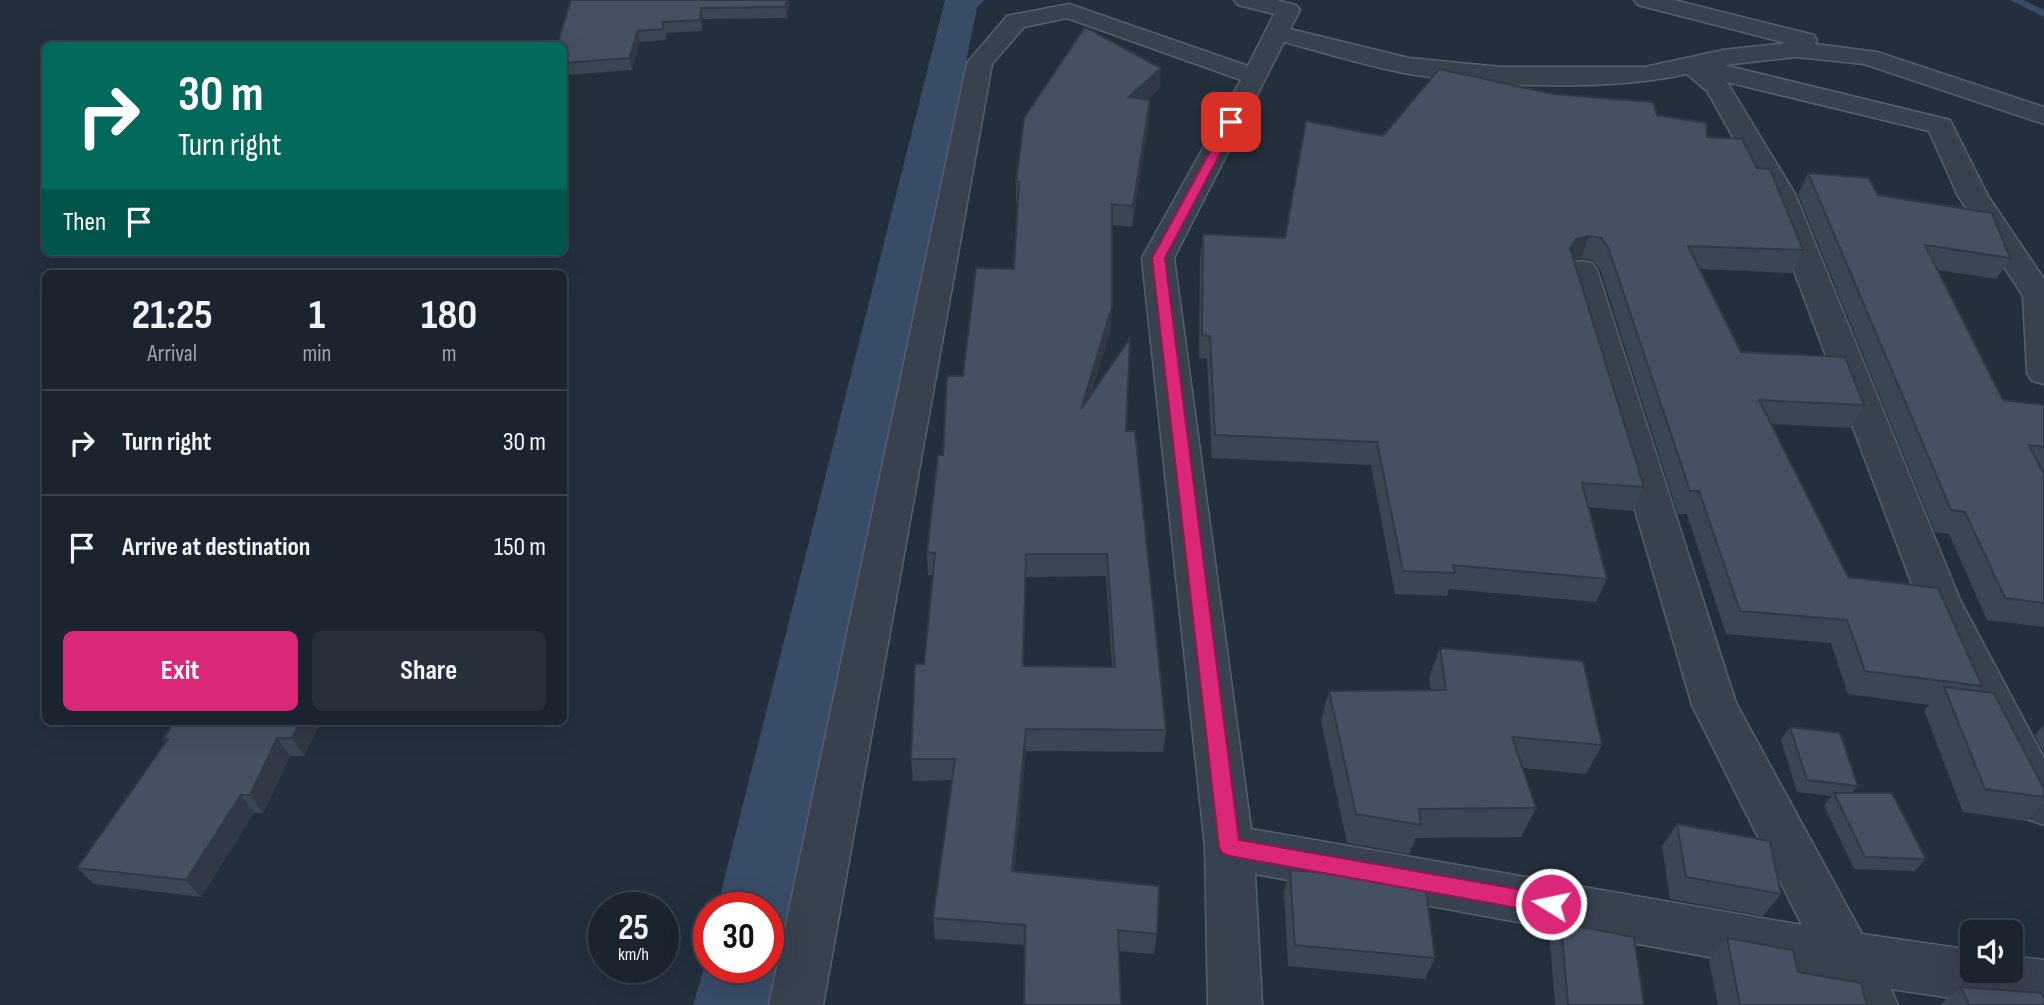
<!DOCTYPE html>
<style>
:root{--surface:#1b232e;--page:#282f3a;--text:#f1f3f6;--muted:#a0a4aa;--line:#39404a;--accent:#db2777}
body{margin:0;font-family:"Sofia Sans Condensed",sans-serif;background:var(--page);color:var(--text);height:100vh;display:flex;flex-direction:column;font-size:26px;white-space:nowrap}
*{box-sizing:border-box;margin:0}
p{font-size:23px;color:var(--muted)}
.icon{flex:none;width:38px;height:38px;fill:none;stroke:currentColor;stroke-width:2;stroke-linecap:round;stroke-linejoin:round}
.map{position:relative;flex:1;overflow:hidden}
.sheet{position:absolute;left:42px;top:270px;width:525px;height:455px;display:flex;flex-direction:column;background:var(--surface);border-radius:10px;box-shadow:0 7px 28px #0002,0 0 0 2px var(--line)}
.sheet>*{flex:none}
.guide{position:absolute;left:42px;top:42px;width:525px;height:214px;border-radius:10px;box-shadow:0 7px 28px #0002,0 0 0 2px var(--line);background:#00695c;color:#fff;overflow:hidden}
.controls{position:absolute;left:1960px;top:920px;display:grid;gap:14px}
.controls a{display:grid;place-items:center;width:63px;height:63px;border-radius:10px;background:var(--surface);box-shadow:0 7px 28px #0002,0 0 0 2px var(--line);font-size:35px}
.speed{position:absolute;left:588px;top:892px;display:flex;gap:14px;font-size:35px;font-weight:700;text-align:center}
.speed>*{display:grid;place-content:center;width:91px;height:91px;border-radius:50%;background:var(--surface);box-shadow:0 7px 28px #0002,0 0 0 2px var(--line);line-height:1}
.speed small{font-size:18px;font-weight:400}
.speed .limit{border:10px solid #d22;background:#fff;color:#111}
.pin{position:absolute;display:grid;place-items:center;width:60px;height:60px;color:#fff;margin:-30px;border-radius:14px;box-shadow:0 4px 10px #0006}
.me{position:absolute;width:77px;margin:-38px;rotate:280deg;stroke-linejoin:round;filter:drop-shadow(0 0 5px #0008)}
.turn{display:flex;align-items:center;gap:24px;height:147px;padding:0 21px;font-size:32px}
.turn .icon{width:91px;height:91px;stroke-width:2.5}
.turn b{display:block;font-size:49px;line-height:60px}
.then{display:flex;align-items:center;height:66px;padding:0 21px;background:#0003;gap:14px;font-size:26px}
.eta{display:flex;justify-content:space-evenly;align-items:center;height:119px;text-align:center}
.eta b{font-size:42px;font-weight:700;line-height:49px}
.action{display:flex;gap:14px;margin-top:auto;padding:14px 21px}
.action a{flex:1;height:80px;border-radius:10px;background:var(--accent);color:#fff;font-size:28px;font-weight:700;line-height:80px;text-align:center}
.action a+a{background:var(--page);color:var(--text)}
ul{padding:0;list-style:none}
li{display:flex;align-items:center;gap:21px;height:105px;padding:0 21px;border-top:2px solid var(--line)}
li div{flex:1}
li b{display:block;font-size:26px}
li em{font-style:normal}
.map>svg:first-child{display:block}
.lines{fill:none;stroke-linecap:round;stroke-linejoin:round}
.stream{fill:#394c67;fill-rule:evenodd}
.canal{fill:#394c67;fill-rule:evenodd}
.street-casing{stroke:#565f6c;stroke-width:3}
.street{fill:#38414e;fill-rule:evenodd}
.wall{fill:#3b4654;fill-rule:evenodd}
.shaded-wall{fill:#303945}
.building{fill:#455162;stroke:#303945;stroke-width:2;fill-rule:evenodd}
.route{fill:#db2777;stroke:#8e194d;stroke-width:2}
</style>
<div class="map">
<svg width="2044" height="1005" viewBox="0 0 2044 1005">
<rect width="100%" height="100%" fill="#242f3e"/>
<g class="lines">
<!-- stream -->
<path class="stream" d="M2010 0H2023L2044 10V17Z"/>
<!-- canal -->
<path class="canal" d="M945 0H984L977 8 791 908 780 932 768 937V908H717Z
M768 945 778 968 771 1005H693L709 952V968H768Z"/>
<!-- street casing -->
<g class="street-casing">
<path id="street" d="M1234 0H1276L1296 5 1300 10 1290 29 1409 58 1501 67H1645L1723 50 1786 43 1638 5 1634 0H1674L1814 35 1817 40 1815 44 1877 52 2044 107V124L1864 64 1797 57 1724 65 1950 120 1988 196 2044 279V384L2032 381 2027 373 2023 296 1958 196 1929 131 1727 82 1795 194 1960 600 2044 758V825L2027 819 1918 600 1765 194 1707 91 1687 74C1610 91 1488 87 1409 74 1367 66 1325 53 1284 42L1174 258 1251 829 1802 925 1692 705 1565 270 1570 263 1581 261 1592 263 1597 270 1736 703 1862 934 1972 950V971H2011V956L2044 960V1005H2000L1891 989 1898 1005H1843L1830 979 1255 874 1262 1005H1208L1205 847 1142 258 1241 80 1067 18 1024 27 992 64 823 1005H769L967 63 1007 16 1069 4 1248 66 1274 14 1238 5Z"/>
</g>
<!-- street -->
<use href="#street" class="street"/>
</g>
<!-- wall -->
<path class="wall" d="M571 0H790L787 18 703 19 702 31 666 33V40L640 42 632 70 564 75V46H559L558 42Z
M1160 88 1147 100H1150L1149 121 1132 227 1112 225 1111 329 1091 394 1126 431 1166 730 1163 752 1026 751 1014 872 1157 934 1154 954 1119 951 935 939 933 918 952 780 913 781 911 759 924 664 933 575H928L927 552 943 455 1014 269 1018 204 1016 203V182ZM1106 576 1112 667 1023 666 1026 577Z
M1553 94 1657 115 1707 137 1757 168 1803 250 1792 273 1700 269 1741 352 1864 405 1850 428 1771 424 1848 577 1982 686 1978 691 2044 789V803L2026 821 1963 812 1924 710 1929 705 1848 694 1831 643 1726 634 1687 514H1678L1600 269 1592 260 1581 258 1574 260 1644 487 1633 511 1589 507 1607 579 1596 602 1449 589 1447 596 1395 594 1371 465 1212 458 1207 359 1199 358 1200 257 1203 234 1285 238 1383 136Z
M1808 173 1878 195 2010 258 1996 279 1938 270 2003 400 2044 405V471H2043L2044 474V627L1987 620 1949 534 1935 532 1798 194Z
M1440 648 1602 745 1586 774 1523 768 1536 808 1521 837 1416 838 1409 854 1347 843 1321 721 1329 691H1431L1429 678Z
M175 721H321L304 756H290L263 813H254L201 897 94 884 77 868 166 742 163 739Z
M2044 725V753L2035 735Z
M1790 727 1858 786 1852 793 1926 859 1915 871 1854 869 1824 805 1832 796 1797 792 1781 740Z
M1677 824 1781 894 1763 916 1670 899 1662 846Z
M1290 870 1365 876 1366 873 1435 958 1425 979 1288 966 1284 892Z
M1561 923 1644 1005H1555L1550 941Z
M1727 938 1798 972 1867 1005H1718L1709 960Z
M1961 987 1969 1005H1940Z"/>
<!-- shaded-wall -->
<path class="shaded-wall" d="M787 0H790L787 18 785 7Z
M701 8 703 19 702 31 700 20Z
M638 31 640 42 632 70 629 58Z
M1161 68 1160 88 1127 118 1129 97Z
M1150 100 1149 121 1132 227 1133 206Z
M1589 236 1581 258 1568 261 1570 248 1576 239Z
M1112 307 1111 329 1080 432 1081 409Z
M300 721H321L304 756 292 738Z
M1026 729V751L1012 892V871Z
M277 738 290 756 263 813 250 795Z
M241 795 254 813 201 897 186 880Z"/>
<!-- building -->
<path class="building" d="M571 0H787L785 7 701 8 700 20 663 22V29L638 31 629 58 564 63V46H560L561 42H558Z
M1085 27 1161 68 1129 97 1150 100 1133 206 1112 204V307L1081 409 1130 338 1126 431H1135L1166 730 1026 729 1012 871 1159 886 1157 934 1118 930 1121 1005H1024L1025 925 933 918 955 759H911L915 664H924L935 553 927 552 938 455H943L947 376H963L976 268 1014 269 1019 182H1016L1024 118ZM1026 554H1107L1115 667 1023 666Z
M1439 69 1553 94 1653 102 1657 115 1706 123 1707 137 1742 139 1757 168 1770 169 1803 250 1688 246 1741 352 1845 357 1864 405 1759 400 1848 577 1938 588 1982 686 1865 671 1847 620 1740 611 1699 491H1690L1608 247 1601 238 1589 236 1576 239 1570 248 1644 487 1582 483 1607 579 1453 565 1455 573 1403 571 1377 442 1215 435 1210 336 1202 335 1203 234 1285 238 1306 121 1383 136Z
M1808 173 1869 178 1878 195 1992 213 2010 258 1925 245 2003 400 2044 405V447L2029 445 2044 474V603L2005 598 1965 512 1951 510Z
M1440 648 1583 661 1602 745 1512 737 1536 808 1419 809 1421 825 1356 814 1329 691 1446 690Z
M1944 687 1994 693 2044 789V797L1985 789Z
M175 721H300L292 738H277L250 795H241L186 880 77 868 168 739H163Z
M1790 727 1840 733 1858 786 1807 780Z
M1834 793H1892L1926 859 1865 857Z
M1677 824 1770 841 1781 894 1686 877Z
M1290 870 1367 876 1366 873 1425 884 1435 958 1295 945Z
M1561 923 1634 937 1644 1005H1568Z
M1727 938 1793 950 1798 972 1861 983 1867 1005H1740Z
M1961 987 2041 993 2044 999V1005H1969Z"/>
<!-- route -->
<path class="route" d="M1231 119 1237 122 1165 258 1239 840 1551 895 1558 898 1561 904 1558 911 1551 914 1229 856 1222 853 1219 847 1152 258 1226 122Z"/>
</svg>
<div class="controls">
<a><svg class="icon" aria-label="sound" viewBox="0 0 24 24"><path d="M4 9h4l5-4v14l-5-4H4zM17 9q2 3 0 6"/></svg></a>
</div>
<div class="speed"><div>25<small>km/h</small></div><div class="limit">30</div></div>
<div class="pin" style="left:1231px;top:122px;background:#d93025"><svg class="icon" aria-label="arrive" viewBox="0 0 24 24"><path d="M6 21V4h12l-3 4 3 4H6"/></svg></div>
<svg class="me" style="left:1551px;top:904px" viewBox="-20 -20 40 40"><circle r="17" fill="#db2777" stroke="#fff" stroke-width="3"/><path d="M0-11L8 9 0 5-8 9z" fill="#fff"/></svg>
<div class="guide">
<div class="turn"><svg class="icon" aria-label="right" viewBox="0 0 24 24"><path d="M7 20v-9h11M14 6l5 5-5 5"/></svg><div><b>30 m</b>Turn right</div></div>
<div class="then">Then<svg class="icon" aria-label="arrive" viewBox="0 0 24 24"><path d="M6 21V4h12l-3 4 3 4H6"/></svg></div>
</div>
<section class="sheet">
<div class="eta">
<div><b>21:25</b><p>Arrival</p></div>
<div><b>1</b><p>min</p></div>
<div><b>180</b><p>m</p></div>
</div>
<ul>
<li><svg class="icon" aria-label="right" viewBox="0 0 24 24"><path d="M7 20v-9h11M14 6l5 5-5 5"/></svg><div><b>Turn right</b></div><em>30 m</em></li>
<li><svg class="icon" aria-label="arrive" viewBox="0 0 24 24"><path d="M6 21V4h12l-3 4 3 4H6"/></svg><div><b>Arrive at destination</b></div><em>150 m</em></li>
</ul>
<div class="action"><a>Exit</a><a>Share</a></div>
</section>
</div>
